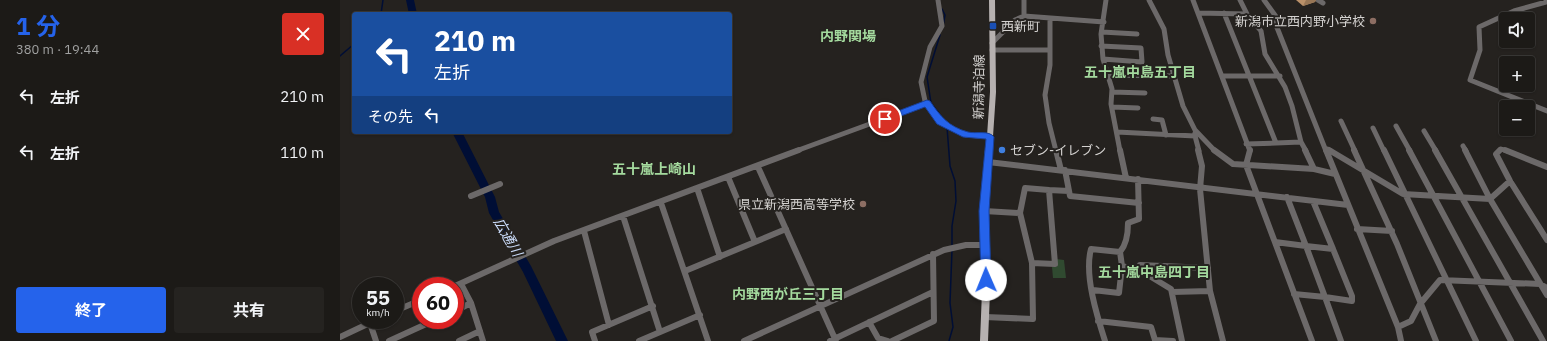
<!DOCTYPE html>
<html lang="ja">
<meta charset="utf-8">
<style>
:root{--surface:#1c1a17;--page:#252320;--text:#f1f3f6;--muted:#a0a1a1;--line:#3a3836;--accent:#2563eb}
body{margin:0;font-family:"IBM Plex Sans","Noto Sans JP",sans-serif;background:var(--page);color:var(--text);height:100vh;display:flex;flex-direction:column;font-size:15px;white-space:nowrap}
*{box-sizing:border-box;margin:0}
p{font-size:13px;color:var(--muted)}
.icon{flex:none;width:22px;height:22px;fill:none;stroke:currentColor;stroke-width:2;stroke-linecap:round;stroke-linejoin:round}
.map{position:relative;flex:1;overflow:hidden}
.sheet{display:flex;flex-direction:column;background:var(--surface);width:340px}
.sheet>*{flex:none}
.top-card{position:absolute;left:12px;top:12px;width:380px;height:122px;border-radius:4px;box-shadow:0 1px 3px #0004,0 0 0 1px var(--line);background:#1a4fa0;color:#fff;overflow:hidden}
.buttons{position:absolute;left:1159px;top:12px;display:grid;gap:8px}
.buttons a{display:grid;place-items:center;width:36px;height:36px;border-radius:4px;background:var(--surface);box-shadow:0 1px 3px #0004,0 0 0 1px var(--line);font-size:20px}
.speed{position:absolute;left:12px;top:277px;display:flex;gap:8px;font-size:20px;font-weight:700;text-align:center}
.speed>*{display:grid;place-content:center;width:52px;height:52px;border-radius:50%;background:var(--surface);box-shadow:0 1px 3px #0004,0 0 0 1px var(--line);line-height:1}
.speed small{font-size:10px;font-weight:400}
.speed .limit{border:6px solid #d22;background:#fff;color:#111}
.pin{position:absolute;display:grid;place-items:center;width:34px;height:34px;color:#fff;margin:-17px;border:2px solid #fff;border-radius:50%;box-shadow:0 1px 4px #0007}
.me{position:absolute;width:44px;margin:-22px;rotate:359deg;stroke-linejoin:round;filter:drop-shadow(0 0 3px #0008)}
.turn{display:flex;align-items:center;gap:14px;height:84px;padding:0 16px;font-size:18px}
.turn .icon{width:52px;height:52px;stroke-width:2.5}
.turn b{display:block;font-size:28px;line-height:34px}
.then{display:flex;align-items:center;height:38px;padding:0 16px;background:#0003;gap:8px;font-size:15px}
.round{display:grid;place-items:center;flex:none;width:42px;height:42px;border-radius:4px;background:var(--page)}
.summary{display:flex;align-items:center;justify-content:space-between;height:68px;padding:0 16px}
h1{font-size:24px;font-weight:700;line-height:30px;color:var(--accent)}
.action{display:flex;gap:8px;margin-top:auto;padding:8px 16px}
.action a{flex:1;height:46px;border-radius:4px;background:var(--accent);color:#fff;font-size:16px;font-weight:700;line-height:46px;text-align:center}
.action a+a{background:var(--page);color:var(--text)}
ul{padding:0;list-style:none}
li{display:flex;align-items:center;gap:12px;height:56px;padding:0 16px}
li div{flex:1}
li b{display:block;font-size:15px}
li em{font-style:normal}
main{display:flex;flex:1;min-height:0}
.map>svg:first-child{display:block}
.green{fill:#304a30}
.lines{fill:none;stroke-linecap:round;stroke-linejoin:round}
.stream{stroke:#000e35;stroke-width:1.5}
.river{fill:#000e35;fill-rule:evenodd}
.minor-far1{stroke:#6c6969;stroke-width:5}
.minor{stroke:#6c6969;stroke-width:6}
.major-far1{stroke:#b6b1b0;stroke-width:6}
.major{stroke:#b6b1b0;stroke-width:8}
.wall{fill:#ba916a}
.shaded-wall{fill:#977656}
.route{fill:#2563eb;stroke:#184099}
.education-dot{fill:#8d6e63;stroke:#25221f;stroke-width:1.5}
.transit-dot{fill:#1a4fb4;stroke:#25221f;stroke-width:1.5}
.shop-dot{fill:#3f7fe0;stroke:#25221f;stroke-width:1.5}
.labels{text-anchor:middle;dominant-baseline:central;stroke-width:4;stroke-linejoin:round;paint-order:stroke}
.poi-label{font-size:13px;fill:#d4d2d0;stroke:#25221f;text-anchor:end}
.street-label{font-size:13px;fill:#d4d2d0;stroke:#25221f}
.neighbourhood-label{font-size:14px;font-weight:bold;fill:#a4da9e;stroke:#25221f}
.water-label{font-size:14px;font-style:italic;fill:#cbdcfa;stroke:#25221f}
</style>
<main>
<section class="sheet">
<div class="summary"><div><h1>1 分</h1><p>380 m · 19:44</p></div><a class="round" style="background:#d93025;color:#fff"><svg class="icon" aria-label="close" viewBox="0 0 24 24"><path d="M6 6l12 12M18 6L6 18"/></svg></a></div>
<ul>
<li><svg class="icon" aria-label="left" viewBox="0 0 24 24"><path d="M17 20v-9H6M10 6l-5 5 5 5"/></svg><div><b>左折</b></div><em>210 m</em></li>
<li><svg class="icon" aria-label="left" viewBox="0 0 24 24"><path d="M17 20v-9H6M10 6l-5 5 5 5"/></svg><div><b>左折</b></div><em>110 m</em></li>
</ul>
<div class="action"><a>終了</a><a>共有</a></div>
</section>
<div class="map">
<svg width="1207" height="341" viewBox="0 0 1207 341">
<rect width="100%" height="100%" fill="#25221f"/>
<!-- green -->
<path class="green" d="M716 259 724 260 726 278H713L712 267H717Z"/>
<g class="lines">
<!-- stream -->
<path class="stream" d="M602 9 605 15 603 26
M41 14 43 0
M600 35 587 77 591 103 607 124
M0 56 14 44
M607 127 610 166 615 181 616 201 612 226V246
M609 341 613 327 610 303 612 250"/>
<!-- river -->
<path class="river" d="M66 0H74L77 14H69Z
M112 132H122L155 197 159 212 191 266 228 341H216L183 272 149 213 145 197Z"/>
<!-- minor-far1 -->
<path class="minor-far1" d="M598 0 602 26 590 47 581 82 585 101 600 122 626 135 650 137
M684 0V16
M766 0 761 34 763 59 772 89 771 104 780 151
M809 0 824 29 828 55 843 106 855 130 875 151
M853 0 910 151
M924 0 937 18 936 25 986 151
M978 0 983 3
M1206 0V2L1174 11 1139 27 1140 50 1130 80 1207 111
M858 13 907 14
M884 13 936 143 961 142 952 106 945 87 925 54 921 31 907 14 900 0
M710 19V65L705 95 709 123 716 151
M762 32 797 34
M652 43 675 20 684 16 764 22
M761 46 801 48 802 62 763 59
M652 50H709
M766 75 834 76
M883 76H940
M772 92 805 93
M772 107 798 108
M813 119 822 120 826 135
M1001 121 1015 151
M1056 126 1070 151
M1033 128 1044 151
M1084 131 1096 151
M777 132 855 136V133
M855 136 859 151
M961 142 966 151
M906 144 936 143
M1123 146 1126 151
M985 148 991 151
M456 151 587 103
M1159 151 1161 149 1167 151"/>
<!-- minor -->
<path class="minor" d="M716 150 721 170
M780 150 786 178
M858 150 862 166 860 189 870 291 883 341
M874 150 893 164 974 169 965 150
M986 150 1058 327 1061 341
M989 150 1063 194 1150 199 1170 181
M1014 150 1057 244 1096 341
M1044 150 1136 341
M1069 150 1171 341
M1095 150 1203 341
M1125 150 1150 199 1207 295
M1160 150 1156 154 1170 181 1207 240
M1165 150 1207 167
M648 162 1008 205
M906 165 910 150
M906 165 972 341
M418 167 496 341
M974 169 995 174
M725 170 730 196 799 203
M388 177 415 242
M357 188 380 257
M685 188 709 190 715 264 692 263 680 213Z
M709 190 729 191
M131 196 160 184
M947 197 966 246 993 249 973 201
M321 203 368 341
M644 211 680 213
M283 216 320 332
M1017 229 1052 231
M244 231 269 325
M935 242 966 246 985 297 1012 301V296L993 249
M780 252 782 266 803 272 831 289 842 341
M345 271 446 229
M800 271V265L868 268
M121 284 131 303 143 341
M115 286 214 241 459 150
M753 290 779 293 782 266
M832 292 870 291
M954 294 985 297 1001 341
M55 311 81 300
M115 311 131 303
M645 317 693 319 692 263
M758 321 811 327 815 340 833 341
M529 322 538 338 548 341
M30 323 36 341
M1058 327 1071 321 1080 304 1100 280 1200 284 1207 288
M0 337 36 320
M49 341 95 320
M119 341 140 331
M255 341 252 332 313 306
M299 341 360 315
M404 341 604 250 626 245H645
M490 341 593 292
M552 341 594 321 593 254
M765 341C757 316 744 275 751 249L780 252C787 244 788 233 788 223L799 219 798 179"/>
<!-- major-far1 -->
<path class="major-far1" d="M649 151 653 92 652 0"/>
<!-- major -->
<path class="major" d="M644 341 646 292 644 211 649 150"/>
</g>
<!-- wall -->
<path class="wall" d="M956 0H976L975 2 963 6Z"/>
<!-- shaded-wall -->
<path class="shaded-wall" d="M966 0H976L975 2 963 6Z"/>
<!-- route -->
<path class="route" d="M587 100 590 101C600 116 609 127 628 132 636 134 649 130 654 137L649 211 651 280 650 283H642L641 280 639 211 646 139 623 137 597 124 585 107 545 122 541 119 542 117Z"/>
<!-- markers -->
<g class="education-dot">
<circle cx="1033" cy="21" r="4"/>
<circle cx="523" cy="204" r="4"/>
</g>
<rect class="transit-dot" x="649" y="22" width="8" height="8" rx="2"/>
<circle class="shop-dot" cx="662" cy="150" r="4"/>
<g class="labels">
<!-- poi labels -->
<g class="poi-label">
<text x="1025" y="21">新潟市立西内野小学校</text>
<text x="661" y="26" text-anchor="start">西新町</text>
<text x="670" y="150" text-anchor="start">セブン-イレブン</text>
<text x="515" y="204">県立新潟西高等学校</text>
</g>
<!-- street labels -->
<g class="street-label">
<text transform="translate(639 87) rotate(-89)">新潟寺泊線</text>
</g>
<!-- neighbourhood labels -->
<g class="neighbourhood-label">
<text x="508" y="36">内野関場</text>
<text x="800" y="72">五十嵐中島五丁目</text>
<text x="314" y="169">五十嵐上崎山</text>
<text x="814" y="272">五十嵐中島四丁目</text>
<text x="448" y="294">内野西が丘三丁目</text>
</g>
<!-- water labels -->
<g class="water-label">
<text transform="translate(168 237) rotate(60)">広通川</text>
</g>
</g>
</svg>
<div class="buttons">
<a><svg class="icon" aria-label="sound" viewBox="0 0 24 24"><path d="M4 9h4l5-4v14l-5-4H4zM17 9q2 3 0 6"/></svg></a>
<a>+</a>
<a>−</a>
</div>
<div class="speed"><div>55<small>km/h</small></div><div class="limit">60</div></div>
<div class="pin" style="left:545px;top:119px;background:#d93025"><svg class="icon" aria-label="arrive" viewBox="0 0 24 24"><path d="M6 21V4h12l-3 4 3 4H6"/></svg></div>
<svg class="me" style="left:646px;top:280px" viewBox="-20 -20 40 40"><circle r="19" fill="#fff"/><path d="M0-13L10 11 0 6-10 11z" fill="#2563eb"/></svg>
<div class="top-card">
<div class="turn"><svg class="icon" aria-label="left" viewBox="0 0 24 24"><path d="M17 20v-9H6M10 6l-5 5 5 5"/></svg><div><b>210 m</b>左折</div></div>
<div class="then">その先<svg class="icon" aria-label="left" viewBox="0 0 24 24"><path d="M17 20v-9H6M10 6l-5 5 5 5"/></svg></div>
</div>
</div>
</main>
